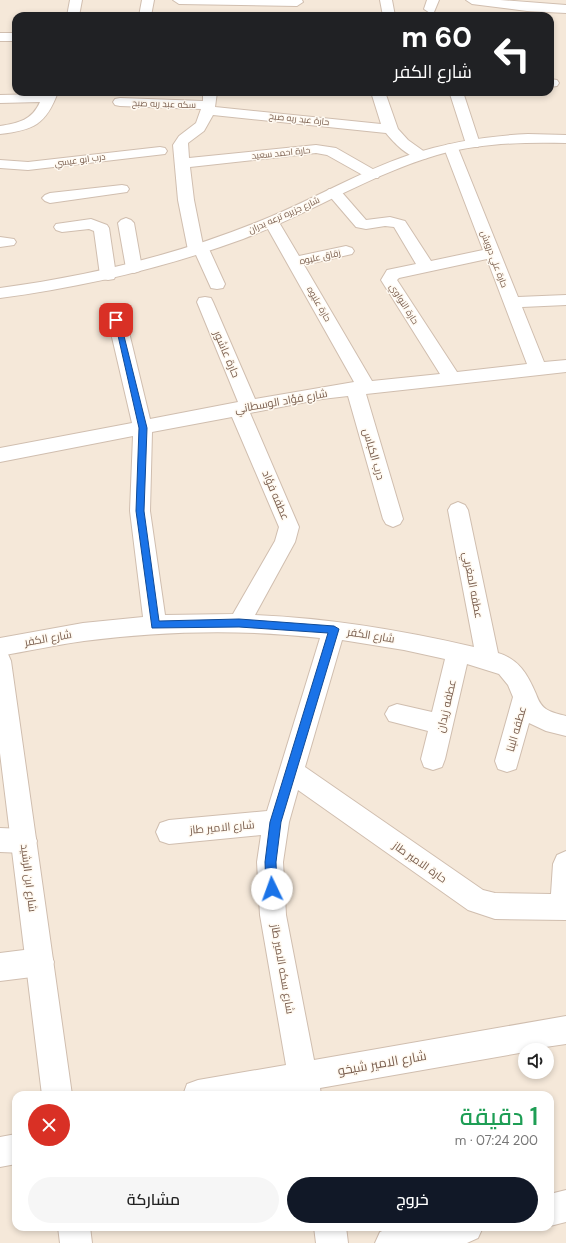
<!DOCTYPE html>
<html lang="ar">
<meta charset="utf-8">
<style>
:root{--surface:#fff;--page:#f6f6f6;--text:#222;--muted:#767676;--accent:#111827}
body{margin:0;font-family:"DM Sans",Cairo,sans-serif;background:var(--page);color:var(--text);direction:rtl;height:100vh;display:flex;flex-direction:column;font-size:15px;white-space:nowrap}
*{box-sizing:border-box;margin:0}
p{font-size:13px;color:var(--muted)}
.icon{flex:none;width:22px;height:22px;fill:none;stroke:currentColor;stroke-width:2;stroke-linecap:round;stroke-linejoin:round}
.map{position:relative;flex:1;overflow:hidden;direction:ltr}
.side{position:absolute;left:12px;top:1091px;width:542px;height:140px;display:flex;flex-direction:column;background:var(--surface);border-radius:12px;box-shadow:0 2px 6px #0003;direction:rtl}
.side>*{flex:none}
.top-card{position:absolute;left:12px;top:12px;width:542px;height:84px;border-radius:12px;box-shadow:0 2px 6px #0003;direction:rtl;background:#202124;color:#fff;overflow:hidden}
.controls{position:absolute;left:518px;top:1043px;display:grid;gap:8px}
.controls a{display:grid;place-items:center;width:36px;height:36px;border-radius:50%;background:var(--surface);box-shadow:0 2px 6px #0003;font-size:20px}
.pin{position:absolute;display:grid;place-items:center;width:34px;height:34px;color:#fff;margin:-17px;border-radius:8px;box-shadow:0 2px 6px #0006}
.me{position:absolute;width:44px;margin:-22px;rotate:357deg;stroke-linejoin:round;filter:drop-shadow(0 0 3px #0008)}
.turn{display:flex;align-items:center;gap:14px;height:84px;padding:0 16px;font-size:18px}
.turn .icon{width:52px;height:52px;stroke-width:2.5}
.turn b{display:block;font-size:28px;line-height:34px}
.round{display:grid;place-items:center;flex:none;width:42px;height:42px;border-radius:21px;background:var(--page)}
.overview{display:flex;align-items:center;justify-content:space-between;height:68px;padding:0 16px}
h1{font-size:24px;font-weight:600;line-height:30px;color:#1e9e55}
.action{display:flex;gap:8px;margin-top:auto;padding:8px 16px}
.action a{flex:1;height:46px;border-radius:24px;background:var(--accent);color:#fff;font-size:16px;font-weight:600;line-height:46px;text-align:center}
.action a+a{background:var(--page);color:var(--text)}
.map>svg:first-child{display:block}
.residential{fill:#f5e8d9;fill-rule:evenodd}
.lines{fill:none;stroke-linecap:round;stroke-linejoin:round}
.minor-casing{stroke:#d0beaf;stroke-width:2}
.tertiary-casing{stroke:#d0beaf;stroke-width:2}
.minor{fill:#fff;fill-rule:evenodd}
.tertiary{fill:#fff;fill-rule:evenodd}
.route{fill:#1a73e8;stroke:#114b97}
.labels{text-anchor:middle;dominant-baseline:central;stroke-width:3;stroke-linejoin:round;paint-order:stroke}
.far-street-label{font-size:9px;fill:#795d4d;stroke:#fffaf2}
.street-label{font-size:11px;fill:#795d4d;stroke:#fffaf2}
.near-street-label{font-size:13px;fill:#795d4d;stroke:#fffaf2}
</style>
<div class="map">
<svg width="566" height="1243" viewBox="0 0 566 1243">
<rect width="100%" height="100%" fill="#fdf6eb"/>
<!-- residential -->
<path class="residential" d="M0 0H566V1243H0ZM16 16H550V92H16ZM525 1050H547V1072H525ZM16 1095H550V1227H16Z"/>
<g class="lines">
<!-- minor casing -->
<g class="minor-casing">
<path id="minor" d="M70 0H82L79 16H67Z
M142 0H154L151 16H139Z
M173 0H302L303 2 297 6 179 4Z
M380 0H392L395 16H383Z
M427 0H439L434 12 430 13 424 9Z
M466 0H500L566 5V13L527 11 472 4Z
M0 33H16V41H0Z
M550 79 557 80 559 83 557 86 550 87Z
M44 92H58C46 125 33 130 0 134V126C19 123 32 120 40 102L0 103V95L44 94Z
M203 92H217L215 107 381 124 371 92H385L398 129 408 140 429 155 427 158C412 162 395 144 386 133L213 115 204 131 188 143 189 158 316 145 336 148 378 172 380 175 378 178H368L327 155 316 153 190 167 194 200 203 245 207 246 209 249 225 284 223 288 217 289 211 288 196 255 190 253 188 250 178 200 173 145 179 136 196 123 201 109 120 106 115 105 113 102 115 99 120 98 203 101Z
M452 92H466L464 95 480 144 478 147H468L466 144 450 94Z
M451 144 456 145 458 148 518 297 566 295V305L522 307 544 362 566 360V372L366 394 403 519 400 524 393 527 386 524 383 519 348 396 322 399 250 413 299 527 295 542 255 615C329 618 401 630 474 647L448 510 451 505 458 502 465 505 468 510 498 653C519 659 528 675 536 694 538 699 540 705 546 709 552 713 559 714 566 716V736L546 731 529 723 516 769 507 772 498 769 495 761 513 697 508 685 499 674 467 664 445 759 442 767 433 770 424 767 421 759 428 731 389 721 385 714 389 707 397 704 432 712 445 659 404 650 342 640 305 767 483 890 495 893 551 894 553 864 557 855 566 851V920L495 919 468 910 298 790 289 822 283 862 286 915 314 1060 566 1016V1044L525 1050V1052L320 1088 321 1095H291V1093L281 1095H183L187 1084 198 1080 286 1065 260 915 257 862 261 835 169 844 160 841 156 832 160 823 169 820 267 811 320 638C242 629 162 631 84 641 56 645 28 651 0 656V638L83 623 143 617 130 511 133 436 0 462V448L132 423 108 320 111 316 117 315 123 316 126 320 150 419 238 402 197 302 199 298 205 297 211 298 213 302 255 399 354 382 264 222 267 219H277L299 256 346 246 352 248 354 251 352 254 304 265 372 381 440 374 381 280 387 270 416 264 394 227 385 226 366 229 356 227 326 192 329 189H339L366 220 390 217 405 221 431 261 483 250 444 148 446 145ZM487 259 527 364 457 372 397 280 399 278ZM232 417 279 527 275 541 233 614 165 615 150 511 152 432Z
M160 147 165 148 167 151 165 154 28 170 0 168V160L28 162Z
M122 185 127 186 129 189 127 192 50 203 45 201 42 198 45 195 50 193Z
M126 218 131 220 134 223 142 268 140 271 134 273 128 271 126 268 118 223 121 220Z
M91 219 107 225 109 228 116 275 114 279 108 280 102 279 100 275 94 231 89 229 62 232 56 230 54 227 56 224Z
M0 237 14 239 16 242 14 245 0 247Z
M0 828 24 829 33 832 37 841 33 850 24 853 0 852Z
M40 948 50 952 54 962 50 972 40 976 0 981V953Z
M16 1134V1164L0 1167V1137Z
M566 1190V1222L550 1226V1194Z
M314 1227H346L348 1243H316Z
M391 1227H483L478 1238 467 1243H375L380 1232Z"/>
</g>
<!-- tertiary casing -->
<g class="tertiary-casing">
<path id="tertiary" d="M528 134 566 135V143C523 142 479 143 437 155 369 175 309 214 243 239 164 268 83 287 0 298V288C91 276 180 254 265 219 314 199 359 172 409 155 448 142 487 136 528 134Z
M0 651 8 654 11 661 72 1095H42L0 753Z
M58 1227H90L92 1243H60Z"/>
</g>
<!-- minor -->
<use href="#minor" class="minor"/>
<!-- tertiary -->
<use href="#tertiary" class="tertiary"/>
</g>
<!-- route -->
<path class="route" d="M114 318 120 320 147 428 144 511 159 621 239 619 334 626 339 629 281 822 276 862 277 889 275 892 272 894 268 892 266 889 265 862 270 822 328 633 239 627 152 628 136 511 139 428Z"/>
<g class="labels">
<!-- far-street labels -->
<g class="far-street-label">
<text transform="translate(164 104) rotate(2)">سكه عبد ربه صبح</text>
<text transform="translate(299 119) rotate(6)">حارة عبد ربه صبح</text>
<text transform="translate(281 153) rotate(-6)">حارة احمد سعيد</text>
<text transform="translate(80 160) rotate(-8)">درب ابو عيسي</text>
<text transform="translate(284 215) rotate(-24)">شارع جزيره ترعه بدران</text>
<text transform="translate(320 257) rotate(-12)">زقاق عليوه</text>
<text transform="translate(494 259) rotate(69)">حارة علي درويش</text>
<text transform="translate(319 304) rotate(60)">حارة عليوه</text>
<text transform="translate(404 304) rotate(58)">حارة النواوي</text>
</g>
<!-- street labels -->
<g class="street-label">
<text transform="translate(227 354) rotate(67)">حارة عاشور</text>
<text transform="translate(281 401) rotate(-10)">شارع فؤاد الوسطاني</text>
<text transform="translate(374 454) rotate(74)">درب الكباس</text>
<text transform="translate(276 495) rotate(67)">عطفه فؤاد</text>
<text transform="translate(473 585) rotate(79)">عطفه المغربي</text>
<text transform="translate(371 635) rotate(9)">شارع الكفر</text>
<text transform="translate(48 638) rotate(-10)">شارع الكفر</text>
<text transform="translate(446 706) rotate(-77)">عطفه زيدان</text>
<text transform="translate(516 729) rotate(-74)">عطفه البنا</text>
<text transform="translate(222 827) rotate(-5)">شارع الامير طاز</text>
<text transform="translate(420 862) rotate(35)">حارة الامير طاز</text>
<text transform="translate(29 878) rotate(83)">شارع ابن الرشيد</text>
<text transform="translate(283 969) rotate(80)">شارع سكه الامير طاز</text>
</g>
<!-- near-street labels -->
<g class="near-street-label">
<text transform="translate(382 1063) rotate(-10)">شارع الامير شيخو</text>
</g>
</g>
</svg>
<div class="controls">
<a><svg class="icon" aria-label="sound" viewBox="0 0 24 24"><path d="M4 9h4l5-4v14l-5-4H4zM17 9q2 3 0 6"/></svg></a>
</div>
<div class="pin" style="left:116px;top:320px;background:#d93025"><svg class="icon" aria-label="arrive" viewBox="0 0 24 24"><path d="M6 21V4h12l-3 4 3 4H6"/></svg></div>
<svg class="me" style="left:272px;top:889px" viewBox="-20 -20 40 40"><circle r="19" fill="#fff"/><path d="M0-13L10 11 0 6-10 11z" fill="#1a73e8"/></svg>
<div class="top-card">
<div class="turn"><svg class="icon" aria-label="left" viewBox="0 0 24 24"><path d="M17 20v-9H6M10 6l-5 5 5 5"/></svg><div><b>60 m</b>شارع الكفر</div></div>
</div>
<section class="side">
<div class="overview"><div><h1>1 دقيقة</h1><p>200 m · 07:24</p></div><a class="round" style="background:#d93025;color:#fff"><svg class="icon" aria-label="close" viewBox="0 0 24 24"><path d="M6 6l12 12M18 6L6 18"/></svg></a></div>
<div class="action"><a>خروج</a><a>مشاركة</a></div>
</section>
</div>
